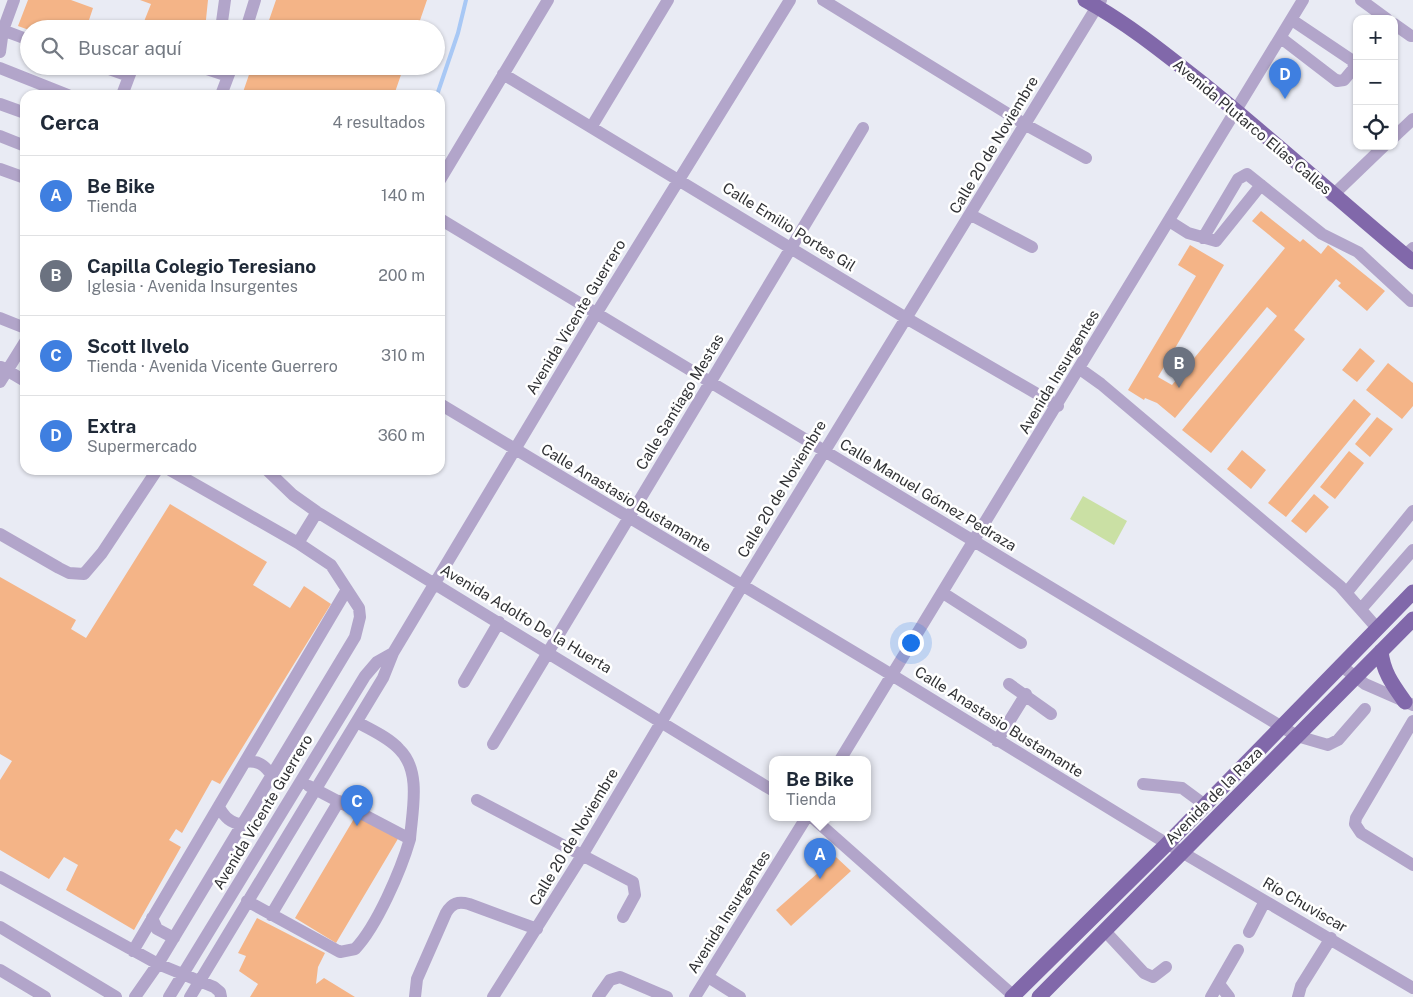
<!DOCTYPE html>
<html lang="es">
<meta charset="utf-8">
<style>
body{margin:0;font-family:"Public Sans",sans-serif;background:#f2f2f3;color:#1f2937}
.controls{position:absolute;right:15px;top:15px;display:grid;overflow:hidden;border-radius:10px;box-shadow:0 1px 4px #0004}
.controls button{width:45px;height:45px;display:grid;place-items:center;padding:0;border:0;border-bottom:1px solid #e0e1e3;background:#fff;color:#1f2937;font:25px sans-serif}
.you{position:absolute;left:910px;top:642px;width:18px;height:18px;margin:-12px;border:4px solid #fff;border-radius:50%;background:#1a73e8;box-shadow:0 0 0 8px #1a73e833}
.badge{display:grid;place-items:center;width:32px;height:32px;border-radius:50%;background:#2563eb;color:#fff;font-size:16px;font-weight:700}
.pin{position:absolute;translate:-50% -41px;filter:drop-shadow(0 1px 2px #0008)}
.pin::after{content:'';position:absolute;top:26px;width:18px;height:15px;background:inherit;clip-path:polygon(0 0,100% 0,50% 100%)}
.popup{position:absolute;left:769px;top:756px;width:102px;height:65px;box-sizing:border-box;display:grid;place-content:center;border-radius:10px;background:#fff;filter:drop-shadow(0 1px 4px #0005);font-size:16px;white-space:nowrap;color:#747a83}
.popup b{font-size:19px;color:#1f2937}
.popup::after{content:'';position:absolute;left:50%;top:100%;margin-left:-10px;border:10px solid transparent;border-top-color:#fff}
.list{margin:0;padding:0;list-style:none}
h2{display:flex;justify-content:space-between;align-items:center;height:65px;margin:0;padding:0 20px;font-size:21px}
h2 small{font-size:16px;font-weight:400;color:#747a83}
.list li{display:grid;grid-template-columns:32px 1fr auto;gap:15px;align-items:center;box-sizing:border-box;height:80px;padding:0 20px;border-top:1px solid #e0e1e3}
.list b{display:block;font-size:19px;white-space:nowrap}
.list p{margin:0;font-size:16px;white-space:nowrap;color:#747a83}
.list em{font-size:16px;font-style:normal;color:#747a83}
.icon{flex:none;width:28px;height:28px;fill:none;stroke:currentColor;stroke-width:2;stroke-linecap:round;stroke-linejoin:round}
.map{position:relative;flex:none;width:1413px;height:997px;overflow:hidden}
.search{position:absolute;background:#fff;box-shadow:0 1px 4px #0004;left:20px;top:20px;width:425px;height:55px;display:flex;align-items:center;gap:12px;box-sizing:border-box;padding:0 18px;border-radius:28px;color:#747a83;font-size:19px}
.panel{position:absolute;background:#fff;box-shadow:0 1px 4px #0004;left:20px;top:90px;width:425px;height:385px;border-radius:15px}
.map>svg:first-child{display:block}
</style>
<div class="map">
<svg width="1413" height="997" viewBox="0 0 1413 997">
<rect width="100%" height="100%" fill="#e9ebf4"/>
<!-- green -->
<path fill="#cae0a4" d="M 1083,496 L 1127,521 L 1114,545 L 1070,519 Z"/>
<g fill="none" stroke-linecap="round" stroke-linejoin="round">
<!-- stream -->
<path stroke="#a8c8f5" stroke-width="4" d="M 437,95 L 458,33 L 466,0"/>
</g>
<!-- building -->
<path fill="#f4b487" d="M 28,0 L 71,0 L 93,8 L 86,29 L 29,30 L 18,26 Z
M 140,0 L 208,0 L 205,29 L 154,29 L 143,24 L 151,4 Z
M 276,0 L 427,0 L 417,29 L 266,29 Z
M 252,66 L 404,66 L 394,95 L 242,95 Z
M 1261,211 L 1300,242 L 1303,239 L 1321,254 L 1328,245 L 1385,291 L 1367,311 L 1338,286 L 1341,283 L 1336,279 L 1294,330 L 1305,339 L 1211,453 L 1182,430 L 1277,316 L 1267,307 L 1175,418 L 1157,403 L 1145,398 L 1144,400 L 1128,390 L 1196,276 L 1178,265 L 1190,245 L 1224,265 L 1158,377 L 1172,385 L 1285,248 L 1252,221 Z
M 1360,348 L 1375,361 L 1357,382 L 1342,370 Z
M 1388,363 L 1413,383 L 1413,406 L 1402,419 L 1366,390 Z
M 1354,399 L 1371,414 L 1286,517 L 1268,503 Z
M 1377,417 L 1393,429 L 1370,457 L 1355,444 Z
M 1242,450 L 1266,470 L 1251,489 L 1227,469 Z
M 1349,451 L 1364,463 L 1335,499 L 1320,487 Z
M 1314,494 L 1329,507 L 1306,533 L 1291,521 Z
M 170,504 L 267,562 L 253,585 L 290,608 L 304,586 L 331,604 L 220,784 L 212,780 L 182,833 L 176,829 L 169,840 L 181,847 L 134,930 L 66,890 L 78,865 L 64,857 L 49,879 L 0,850 L 0,780 L 12,761 L 0,754 L 0,577 L 76,620 L 71,629 L 86,638 Z
M 358,812 L 399,837 L 336,943 L 295,918 Z
M 836,857 L 851,871 L 791,926 L 776,910 Z
M 257,918 L 325,953 L 318,967 L 316,984 L 324,978 L 355,997 L 250,997 L 258,984 L 239,971 L 246,956 L 238,953 Z"/>
<g fill="none" stroke-linecap="round" stroke-linejoin="round">
<!-- minor -->
<path stroke="#b2a5ca" stroke-width="12" d="M 823,0 L 1026,125 L 1086,158
M 1361,0 L 1387,19
M 1394,24 L 1411,36
M 0,29 L 29,40
M 221,29 L 225,0
M 246,29 L 255,0
M 1281,38 L 1337,81 L 1344,80 L 1354,68 L 1353,61 L 1292,20
M 0,52 L 3,30 L 14,0
M 101,66 L 129,76
M 198,66 L 228,76
M 0,68 L 68,95
M 503,74 L 906,318 L 1058,406
M 122,95 L 133,66
M 221,95 L 232,66
M 0,104 L 25,113
M 592,126 L 668,0
M 0,136 L 25,146
M 1394,137 L 1413,119
M 0,169 L 25,178
M 440,180 L 548,0
M 1332,196 L 1384,146
M 971,215 L 1032,247
M 440,219 L 1297,736 L 1328,745 L 1338,740 L 1365,709
M 1169,221 L 1188,233 L 1216,241 L 1261,185
M 1203,238 L 1238,179 L 1247,174 L 1322,234 L 1358,252 L 1411,301
M 1405,255 L 1413,248
M 0,318 L 25,328
M 1,367 L 25,381
M 1080,369 L 1101,384 L 1340,586 L 1377,628
M 0,382 L 25,342
M 440,404 L 882,669 L 1156,837 L 1413,988
M 267,470 L 293,495 L 317,512 L 772,790
M 0,534 L 59,568 L 69,573 L 84,574 L 102,553 L 157,470
M 298,543 L 317,512
M 1347,592 L 1413,511
M 943,593 L 1021,643
M 1361,609 L 1413,550
M 1340,665 L 1365,684 L 1413,705
M 464,682 L 499,622
M 1009,684 L 1051,714
M 1413,721 L 1356,818 L 1355,824 L 1361,833 L 1413,865
M 357,722 C 371,730 388,737 399,749 C 422,771 412,811 410,839
M 997,741 L 1026,694
M 493,744 L 863,128
M 840,760 L 1303,0
M 245,762 C 258,760 265,765 272,776
M 1143,784 L 1182,788 L 1205,805
M 477,800 L 633,882 L 635,895 L 623,917
M 219,807 C 225,818 230,822 242,825
M 813,818 L 1015,997
M 0,877 L 158,964 L 214,987 L 220,992 L 221,997
M 247,901 L 340,952 L 355,949 C 377,926 401,870 410,839 L 309,786
M 271,915 L 339,801
M 152,918 L 157,929 L 174,938
M 0,927 L 116,997
M 1104,930 L 1144,973 L 1153,977 L 1166,967
M 1249,932 L 1265,901
M 133,951 L 346,591
M 0,970 L 45,997
M 708,977 L 740,997
M 1219,984 L 1229,997
M 135,997 L 158,964 L 355,637 L 360,617 L 359,608 L 331,565 L 298,543 L 170,470
M 169,997 L 365,676 L 377,662 L 393,653
M 190,997 L 383,678 L 393,653 L 596,314 L 790,0
M 415,997 L 417,979 L 446,913 C 452,903 458,901 469,904 L 537,929
M 493,997 L 583,854 L 742,586 L 1101,0
M 598,997 L 610,980 L 620,977 L 667,997
M 695,997 L 806,818
M 1211,997 L 1238,950
M 1298,997 L 1301,986 L 1331,938"/>
<!-- major -->
<path stroke="#8168aa" stroke-width="15" d="M 1085,0 C 1127,23 1164,53 1202,83 C 1274,141 1342,203 1413,262
M 1381,651 C 1383,672 1393,685 1405,702
M 1012,997 L 1167,844 L 1413,592
M 1039,997 L 1413,619"/>
</g>
<g text-anchor="middle" stroke-width="5" stroke-linejoin="round" paint-order="stroke">
<!-- street labels -->
<g font-size="15" fill="#313235" stroke="#fff">
<text transform="translate(1252 127) rotate(40)" y="5">Avenida Plutarco Elías Calles</text>
<text transform="translate(994 145) rotate(-59)" y="5">Calle 20 de Noviembre</text>
<text transform="translate(789 227) rotate(32)" y="5">Calle Emilio Portes Gil</text>
<text transform="translate(576 317) rotate(-59)" y="5">Avenida Vicente Guerrero</text>
<text transform="translate(1059 372) rotate(-59)" y="5">Avenida Insurgentes</text>
<text transform="translate(680 402) rotate(-59)" y="5">Calle Santiago Mestas</text>
<text transform="translate(782 489) rotate(-59)" y="5">Calle 20 de Noviembre</text>
<text transform="translate(928 495) rotate(31)" y="5">Calle Manuel Gómez Pedraza</text>
<text transform="translate(626 498) rotate(31)" y="5">Calle Anastasio Bustamante</text>
<text transform="translate(526 619) rotate(31)" y="5">Avenida Adolfo De la Huerta</text>
<text transform="translate(999 722) rotate(32)" y="5">Calle Anastasio Bustamante</text>
<text transform="translate(1214 796) rotate(-45)" y="5">Avenida de la Raza</text>
<text transform="translate(263 812) rotate(-59)" y="5">Avenida Vicente Guerrero</text>
<text transform="translate(574 837) rotate(-59)" y="5">Calle 20 de Noviembre</text>
<text transform="translate(1305 905) rotate(30)" y="5">Río Chuviscar</text>
<text transform="translate(729 912) rotate(-58)" y="5">Avenida Insurgentes</text>
</g>
</g>
</svg>
<div class="controls">
<button>+</button>
<button>−</button>
<button><svg class="icon" aria-label="locate" viewBox="0 0 24 24"><circle cx="12" cy="12" r="6"/><path d="M12 2v4M12 18v4M2 12h4M18 12h4"/></svg></button>
</div>
<div class="you"></div>
<div class="pin badge" style="left:820px;top:879px;background:#3f7fe0">A</div>
<div class="popup"><b>Be Bike</b>Tienda</div>
<div class="pin badge" style="left:1179px;top:388px;background:#6b7280">B</div>
<div class="pin badge" style="left:357px;top:826px;background:#3f7fe0">C</div>
<div class="pin badge" style="left:1285px;top:99px;background:#3f7fe0">D</div>
<div class="search"><svg class="icon" aria-label="search" viewBox="0 0 24 24"><circle cx="10" cy="10" r="6"/><path d="M15 15l6 6"/></svg>Buscar aquí</div>
<section class="panel">
<h2>Cerca<small>4 resultados</small></h2>
<ul class="list">
<li><span class="badge" style="background:#3f7fe0">A</span><div><b>Be Bike</b><p>Tienda</p></div><em>140 m</em></li>
<li><span class="badge" style="background:#6b7280">B</span><div><b>Capilla Colegio Teresiano</b><p>Iglesia · Avenida Insurgentes</p></div><em>200 m</em></li>
<li><span class="badge" style="background:#3f7fe0">C</span><div><b>Scott Ilvelo</b><p>Tienda · Avenida Vicente Guerrero</p></div><em>310 m</em></li>
<li><span class="badge" style="background:#3f7fe0">D</span><div><b>Extra</b><p>Supermercado</p></div><em>360 m</em></li>
</ul>
</section>
</div>
